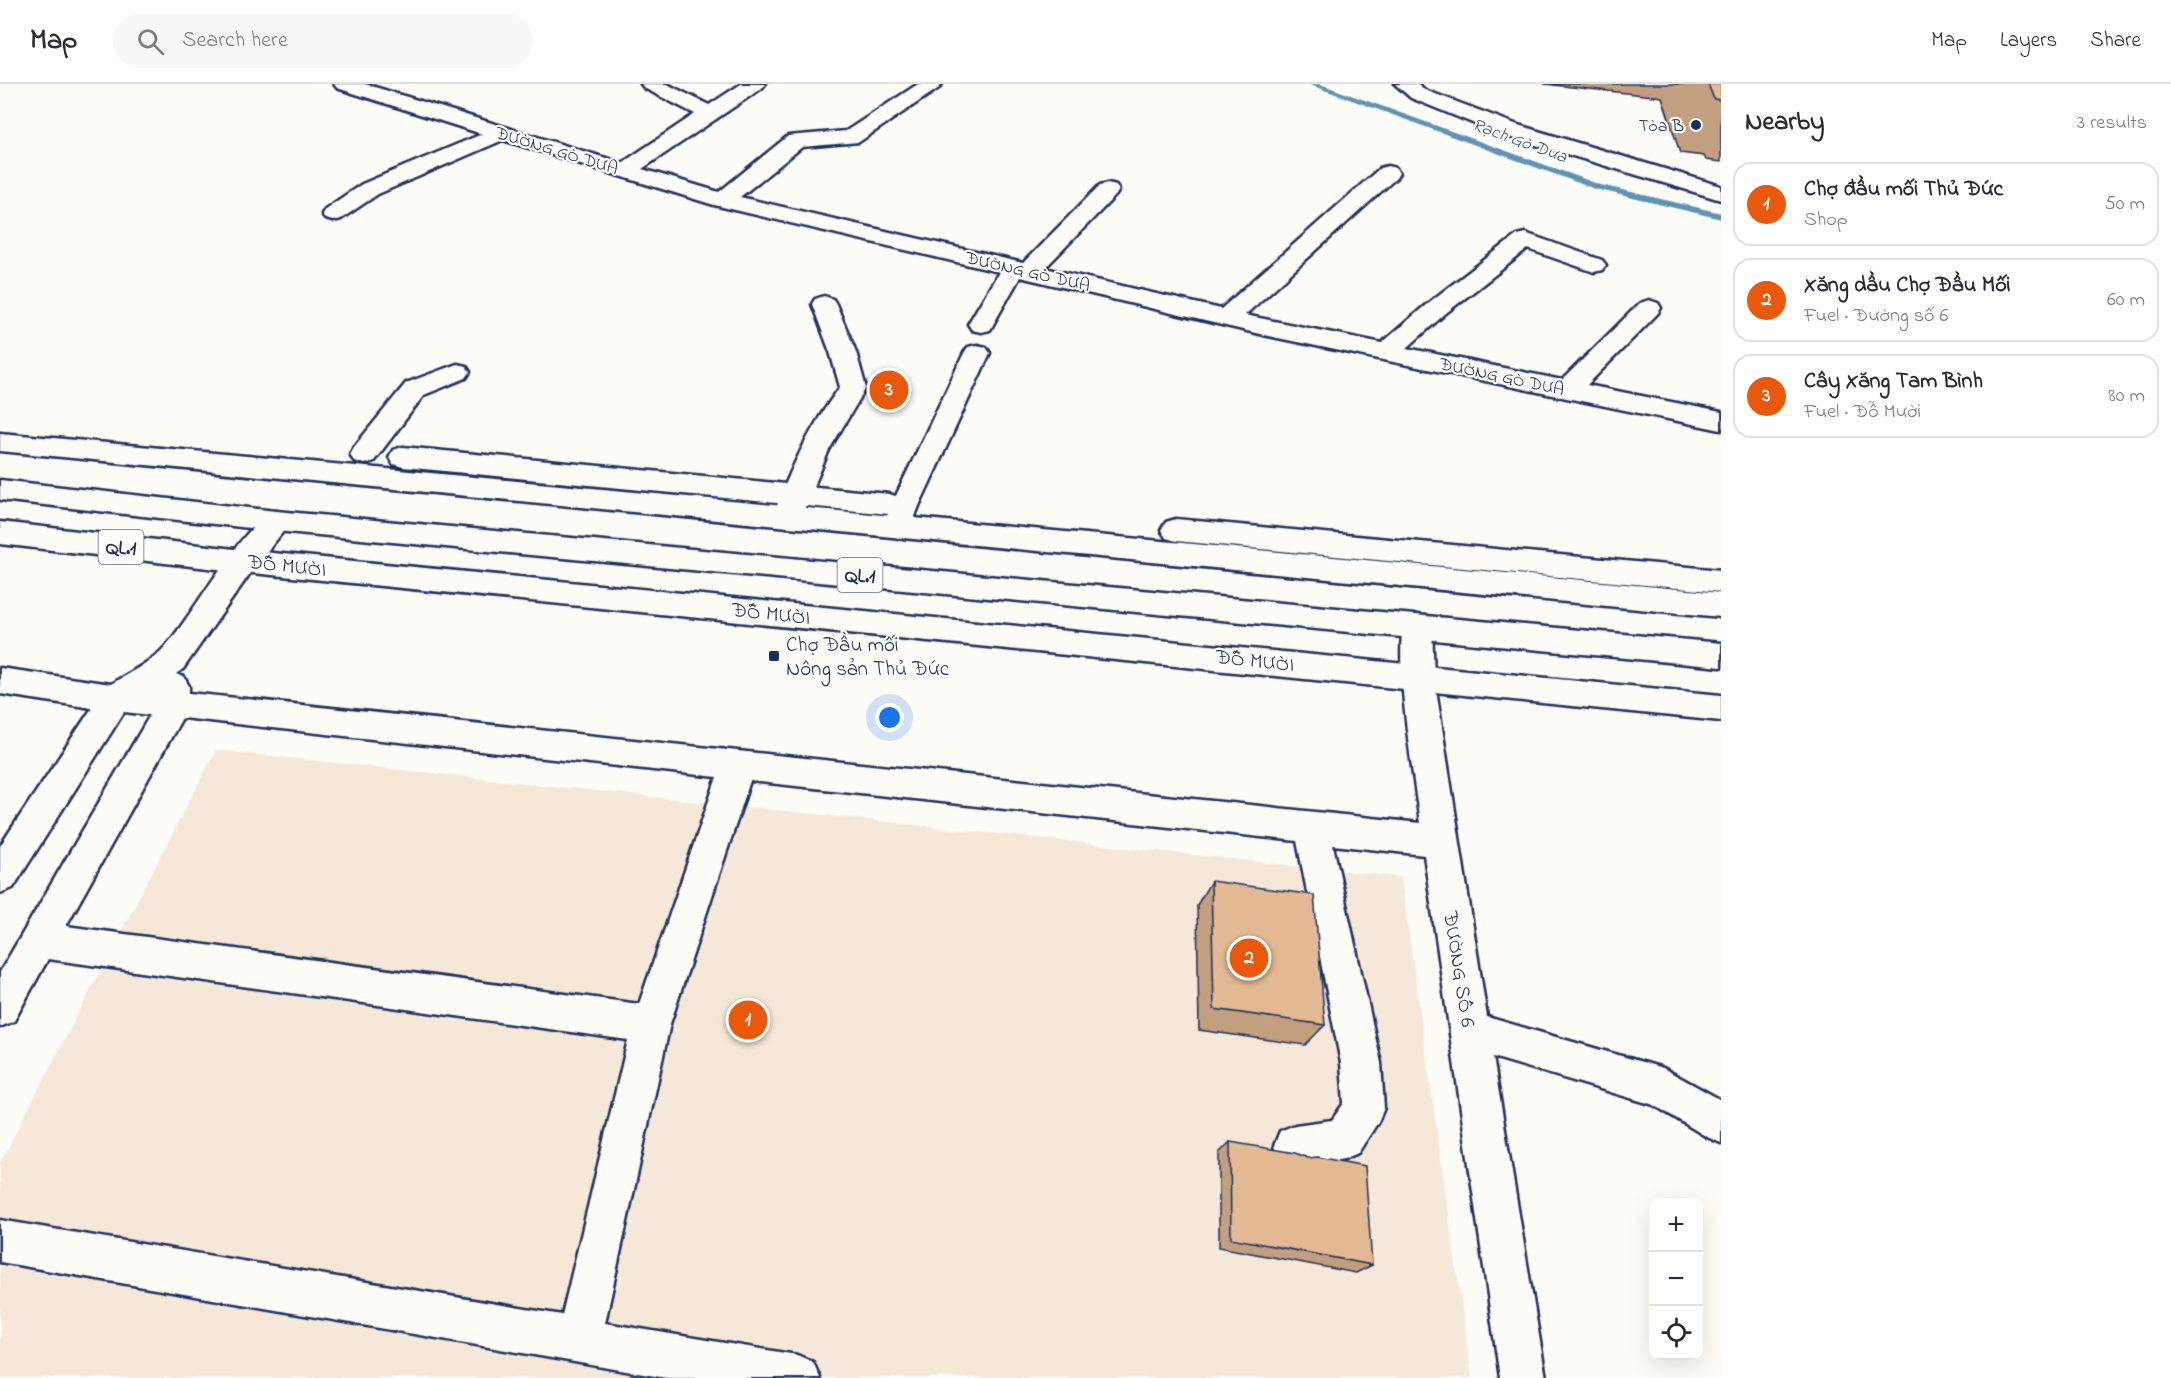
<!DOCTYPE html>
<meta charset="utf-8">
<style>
body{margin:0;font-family:"Indie Flower",sans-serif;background:#f7f7f7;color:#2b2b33}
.controls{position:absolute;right:18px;bottom:18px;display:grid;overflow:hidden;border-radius:12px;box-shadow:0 6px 24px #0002}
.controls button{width:54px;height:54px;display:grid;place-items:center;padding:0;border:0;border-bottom:2px solid #e1e1e2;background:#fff;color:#2b2b33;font:30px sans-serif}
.you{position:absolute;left:890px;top:634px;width:21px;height:21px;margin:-15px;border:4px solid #fff;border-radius:50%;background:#1a73e8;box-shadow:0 0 0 9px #1a73e833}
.badge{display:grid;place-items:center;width:39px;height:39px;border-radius:50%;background:#ea580c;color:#fff;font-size:20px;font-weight:700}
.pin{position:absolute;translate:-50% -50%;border:3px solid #fff;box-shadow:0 2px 6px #0006}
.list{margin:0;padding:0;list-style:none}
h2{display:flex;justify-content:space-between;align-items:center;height:78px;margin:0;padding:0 24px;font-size:26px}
h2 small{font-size:20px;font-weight:400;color:#7c7c81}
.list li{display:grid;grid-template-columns:39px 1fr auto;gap:18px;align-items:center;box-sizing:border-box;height:84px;margin:0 12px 12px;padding:0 12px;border:2px solid #e1e1e2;border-radius:18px}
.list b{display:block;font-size:22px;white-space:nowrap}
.list p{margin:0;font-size:20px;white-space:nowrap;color:#7c7c81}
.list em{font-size:20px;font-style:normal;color:#7c7c81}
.icon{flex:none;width:33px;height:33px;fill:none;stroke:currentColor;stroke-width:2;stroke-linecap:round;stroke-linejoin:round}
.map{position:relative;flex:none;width:1721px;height:1294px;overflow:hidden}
header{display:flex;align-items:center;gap:36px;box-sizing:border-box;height:84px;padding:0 30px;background:#fff;border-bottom:2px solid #e1e1e2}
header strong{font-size:28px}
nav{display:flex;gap:33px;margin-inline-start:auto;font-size:21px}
.search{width:420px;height:54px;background:#f7f7f7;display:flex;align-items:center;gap:15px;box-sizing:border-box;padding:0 21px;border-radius:33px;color:#7c7c81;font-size:22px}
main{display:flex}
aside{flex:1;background:#fff}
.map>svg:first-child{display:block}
</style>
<header>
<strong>Map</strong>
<div class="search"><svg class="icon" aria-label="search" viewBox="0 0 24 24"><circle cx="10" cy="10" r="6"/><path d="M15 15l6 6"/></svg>Search here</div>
<nav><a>Map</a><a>Layers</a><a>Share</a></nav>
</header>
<main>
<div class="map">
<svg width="1721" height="1294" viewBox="0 0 1721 1294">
<rect width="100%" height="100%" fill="#fdfcf7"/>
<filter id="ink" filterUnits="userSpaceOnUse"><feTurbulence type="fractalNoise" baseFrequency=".0167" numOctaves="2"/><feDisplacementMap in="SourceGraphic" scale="12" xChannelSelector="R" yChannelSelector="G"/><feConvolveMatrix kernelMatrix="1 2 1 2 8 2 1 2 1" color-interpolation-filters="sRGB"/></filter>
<g filter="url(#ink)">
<!-- built -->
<path fill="#f5e8d9" d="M 216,666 L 1401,793 L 1472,1294 L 0,1294 L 0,1079 Z"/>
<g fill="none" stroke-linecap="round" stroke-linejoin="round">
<!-- stream -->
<path fill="#5e93b3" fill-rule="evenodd" d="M 1308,0 L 1320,0 L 1601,101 L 1721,129 L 1721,135 L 1595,105 Z"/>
<defs>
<path id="minor" d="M 334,0 L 365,0 L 622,79 L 695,30 L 644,4 L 641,0 L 667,0 L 709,21 L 741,0 L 765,0 L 762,4 L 642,85 L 719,108 L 788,52 L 846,47 L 918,0 L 942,0 L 939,4 L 859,58 L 802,63 L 740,113 L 1023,179 L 1100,101 L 1108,99 L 1116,101 L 1119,106 L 1116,111 L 1045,184 L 1221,225 L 1380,84 L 1388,82 L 1396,84 L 1399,89 L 1396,94 L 1245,231 L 1382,259 L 1428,219 L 1517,151 L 1525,149 L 1602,176 L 1606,181 L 1602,186 L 1594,188 L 1528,165 L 1446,229 L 1407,264 L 1562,296 L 1640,219 L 1649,216 L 1658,219 L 1661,224 L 1658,229 L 1587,301 L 1721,328 L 1721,346 L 1268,252 L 1020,193 L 990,246 L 981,248 L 972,246 L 968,240 L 999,188 L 714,121 L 503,56 L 378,110 L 341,135 L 333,137 L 325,135 L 322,130 L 325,125 L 362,100 L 482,50 L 337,4 Z
M 1395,0 L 1418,0 L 1425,6 L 1518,41 L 1721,102 L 1721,116 L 1502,51 L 1411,14 Z
M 824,212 L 833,215 L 836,220 L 856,268 L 866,304 L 829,366 L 801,433 L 797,440 L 787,443 L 777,440 L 773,433 C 789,387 810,343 840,303 L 830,268 L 812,220 L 815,215 Z
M 977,261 L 986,263 L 990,269 L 919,422 L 908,450 L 898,454 L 888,450 L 883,443 L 891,422 L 964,269 L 968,263 Z
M 457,280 L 466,282 L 470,288 L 466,294 L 424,311 L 374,377 L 364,380 L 354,377 L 350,370 L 354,363 L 406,299 Z
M 276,427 L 286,430 L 290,437 L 286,444 L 253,485 L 183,585 L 176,590 L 184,593 L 189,602 L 189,609 L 1420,739 C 1415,701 1391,562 1406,534 L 1417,531 L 1428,534 L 1432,543 L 1434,592 L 1487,933 L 1663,984 L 1721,1016 L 1721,1059 L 1707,1053 L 1654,1021 L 1493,973 L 1546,1294 L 1500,1294 L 1424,771 L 1333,761 L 1381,979 L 1384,1024 L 1378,1038 L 1358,1069 L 1344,1075 L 1295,1083 L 1280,1077 L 1274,1062 L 1280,1047 L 1295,1041 L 1332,1036 L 1344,1019 L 1341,979 L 1297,757 L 750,697 L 670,940 L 605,1239 L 797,1271 L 813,1278 L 820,1294 L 666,1294 L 0,1178 L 0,1136 L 562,1231 L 628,956 L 48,875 L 14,937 L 0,943 L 0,888 L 150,631 L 124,628 L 13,804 L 0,809 L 0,762 L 92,624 L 0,610 L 0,584 L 111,600 C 127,590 147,580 161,567 C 190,539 242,437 276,427 ZM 182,634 L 717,693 L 639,920 L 66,842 Z"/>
<path id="highway" d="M 0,349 L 1721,509 L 1721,533 L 0,367 Z
M 403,363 L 889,410 L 899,413 L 903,420 L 899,427 L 889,430 L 403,383 L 393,380 L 389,373 L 393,366 Z
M 0,396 L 276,427 L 1721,559 L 1721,583 L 276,447 L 0,416 Z
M 1176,435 L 1721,486 L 1721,508 L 1176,457 L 1166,454 L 1161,446 L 1166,438 Z
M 0,438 L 243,466 L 1721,611 L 1721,637 L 243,488 L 0,460 Z"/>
</defs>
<!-- minor casing -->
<use href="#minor" stroke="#1b2f5e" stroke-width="5"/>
<!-- highway casing -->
<use href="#highway" stroke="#1b2f5e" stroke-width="5"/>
<!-- minor -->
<use href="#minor" fill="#fdfcf7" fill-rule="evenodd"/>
<!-- highway -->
<use href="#highway" fill="#fdfcf7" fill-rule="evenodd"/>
</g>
<!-- wall -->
<path fill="#c29f7e" stroke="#1b2f5e" stroke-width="1.5" d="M 1544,0 L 1721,0 L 1721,78 L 1706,76 L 1704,72 L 1680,69 L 1662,13 Z
M 1211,797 L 1325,941 L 1305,961 L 1199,946 L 1197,821 Z
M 1230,1058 L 1372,1181 L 1356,1189 L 1219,1163 L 1219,1069 Z"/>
<!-- building -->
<path fill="#e2b992" stroke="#1b2f5e" stroke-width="1.5" d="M 1708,0 L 1721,0 L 1721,16 L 1714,15 Z
M 1211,797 L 1314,811 L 1325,941 L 1214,925 Z
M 1230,1058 L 1295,1069 L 1308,1074 L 1317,1073 L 1365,1082 L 1372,1181 L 1231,1154 Z"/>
</g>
<!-- markers -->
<g fill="#1b2f5e" stroke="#fdfcf7" stroke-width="2">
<circle cx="1696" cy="41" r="6"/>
<rect x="768" y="566" width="12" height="12" rx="3"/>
</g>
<g text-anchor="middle" stroke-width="4.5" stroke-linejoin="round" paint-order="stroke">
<!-- far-poi labels -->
<g font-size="18" fill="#1b2f5e" stroke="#fdfcf7" text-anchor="end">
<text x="1684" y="47">Tòa B</text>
</g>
<!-- far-water labels -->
<g font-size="18" font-style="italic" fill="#375981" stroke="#fdfcf7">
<text transform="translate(1520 56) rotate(20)" y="6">Rạch Gò Dưa</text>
</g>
<!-- far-street labels -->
<g font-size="18" fill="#1b2f5e" stroke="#fdfcf7">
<text transform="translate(557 66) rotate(17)" y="6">ĐƯỜNG GÒ DƯA</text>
<text transform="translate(1028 187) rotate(13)" y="6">ĐƯỜNG GÒ DƯA</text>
<text transform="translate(1502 292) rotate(12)" y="6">ĐƯỜNG GÒ DƯA</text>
</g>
<!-- shield labels -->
<g fill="#fdfcf7" stroke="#5f6c8c" stroke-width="1.5">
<rect x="98.5" y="446" width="45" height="34" rx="4.5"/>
<rect x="837.5" y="474" width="45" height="34" rx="4.5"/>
</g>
<g font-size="20" font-weight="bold" fill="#1b2f5e">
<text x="121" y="470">QL.1</text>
<text x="860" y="498">QL.1</text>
</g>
<!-- street labels -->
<g font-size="21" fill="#1b2f5e" stroke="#fdfcf7">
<text transform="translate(287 481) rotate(6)" y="7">ĐỖ MƯỜI</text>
<text transform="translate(771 529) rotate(6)" y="7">ĐỖ MƯỜI</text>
<text transform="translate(1255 576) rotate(6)" y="7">ĐỖ MƯỜI</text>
<text transform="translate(1460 885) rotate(81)" y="7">ĐƯỜNG SỐ 6</text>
</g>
<!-- poi labels -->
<g font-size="21" fill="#1b2f5e" stroke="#fdfcf7" text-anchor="start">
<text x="786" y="567">Chợ Đầu mối<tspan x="786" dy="24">Nông sản Thủ Đức</tspan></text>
</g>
</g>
</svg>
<div class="controls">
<button>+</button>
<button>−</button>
<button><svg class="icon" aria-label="locate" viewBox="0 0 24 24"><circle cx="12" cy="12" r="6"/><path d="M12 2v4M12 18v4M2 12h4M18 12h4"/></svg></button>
</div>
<div class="you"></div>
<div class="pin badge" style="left:748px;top:936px">1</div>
<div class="pin badge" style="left:1249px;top:874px">2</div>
<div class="pin badge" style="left:889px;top:306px">3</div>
</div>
<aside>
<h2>Nearby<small>3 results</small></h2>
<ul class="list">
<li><span class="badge">1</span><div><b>Chợ đầu mối Thủ Đức</b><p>Shop</p></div><em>50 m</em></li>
<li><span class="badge">2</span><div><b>Xăng dầu Chợ Đầu Mối</b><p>Fuel · Đường số 6</p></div><em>60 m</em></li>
<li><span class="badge">3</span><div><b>Cây Xăng Tam Bình</b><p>Fuel · Đỗ Mười</p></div><em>80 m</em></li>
</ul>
</aside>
</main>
